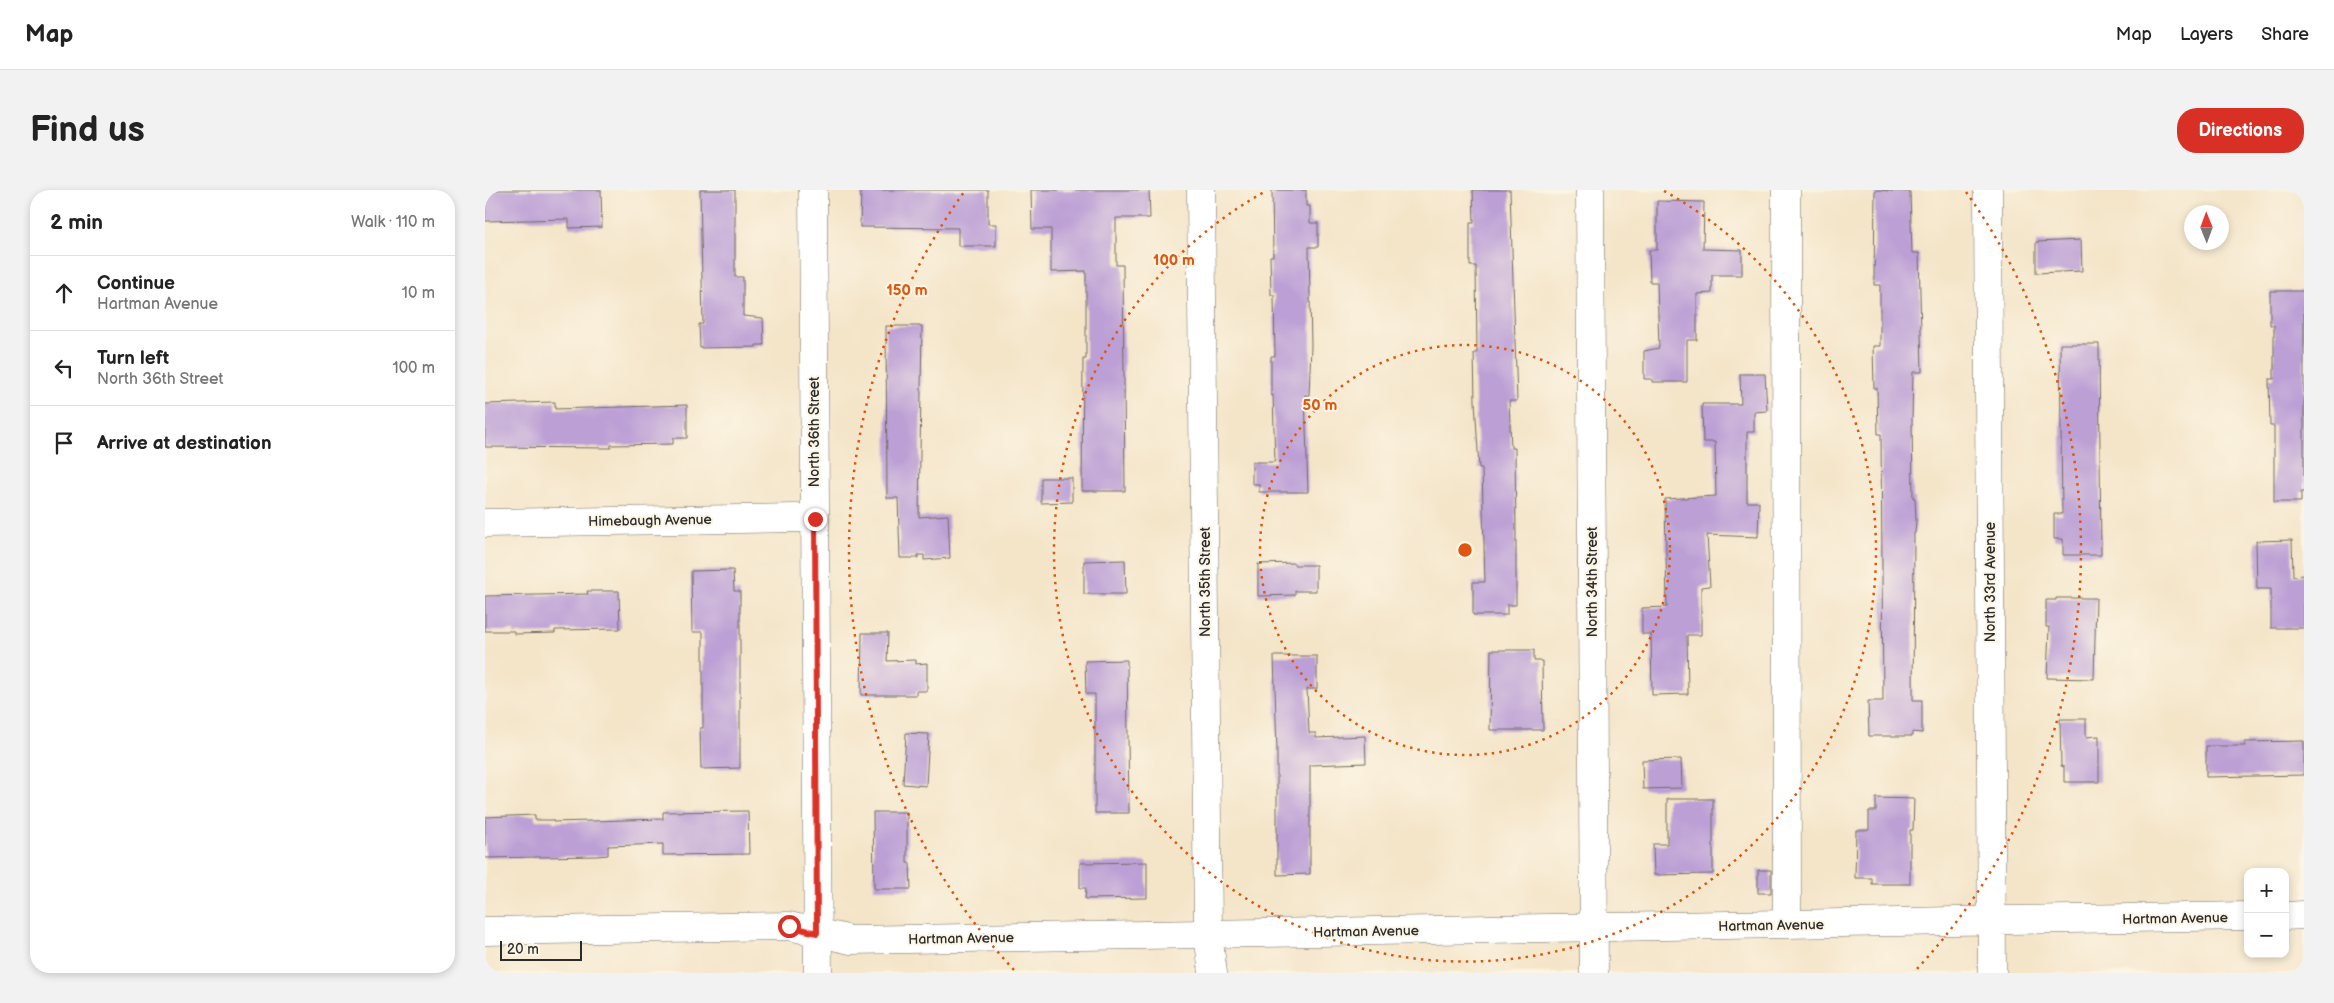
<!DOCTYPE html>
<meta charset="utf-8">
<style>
body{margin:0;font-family:"Balsamiq Sans",sans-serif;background:#f2f2f2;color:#222}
.controls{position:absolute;right:15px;bottom:15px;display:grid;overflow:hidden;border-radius:10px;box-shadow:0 2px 8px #0003}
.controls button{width:45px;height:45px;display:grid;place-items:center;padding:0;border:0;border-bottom:1px solid #e0e0e0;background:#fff;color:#222;font:25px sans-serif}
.compass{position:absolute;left:1699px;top:15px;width:45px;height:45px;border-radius:50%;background:#fff;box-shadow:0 2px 8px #0003;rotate:359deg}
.scale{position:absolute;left:15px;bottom:12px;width:82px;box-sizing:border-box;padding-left:5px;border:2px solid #2b2b2b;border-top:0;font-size:14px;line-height:18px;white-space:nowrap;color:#2b2b2b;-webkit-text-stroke:4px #fcf5e5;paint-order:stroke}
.stop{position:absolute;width:15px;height:15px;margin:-11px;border:4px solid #d93025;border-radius:50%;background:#fff}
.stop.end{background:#d93025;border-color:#fff;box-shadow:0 1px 5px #0008}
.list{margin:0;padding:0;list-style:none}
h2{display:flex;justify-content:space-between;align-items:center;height:65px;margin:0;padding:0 20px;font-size:21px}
h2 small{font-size:16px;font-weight:400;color:#767676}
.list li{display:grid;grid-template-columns:32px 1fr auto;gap:15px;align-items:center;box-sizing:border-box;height:75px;padding:0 20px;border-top:1px solid #e0e0e0}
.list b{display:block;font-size:19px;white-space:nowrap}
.list p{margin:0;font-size:16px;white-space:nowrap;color:#767676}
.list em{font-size:16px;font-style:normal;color:#767676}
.icon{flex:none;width:28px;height:28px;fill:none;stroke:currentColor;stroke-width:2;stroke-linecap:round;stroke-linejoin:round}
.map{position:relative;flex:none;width:1819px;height:783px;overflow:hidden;border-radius:20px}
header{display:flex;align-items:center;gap:30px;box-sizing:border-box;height:70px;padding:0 25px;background:#fff;border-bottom:1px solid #e0e0e0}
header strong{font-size:24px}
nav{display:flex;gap:28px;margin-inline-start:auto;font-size:18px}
.intro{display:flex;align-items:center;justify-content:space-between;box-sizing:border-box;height:120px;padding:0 30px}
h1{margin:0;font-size:35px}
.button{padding:12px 22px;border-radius:20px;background:#d93025;color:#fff;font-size:18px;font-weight:700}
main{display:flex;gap:30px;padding:0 30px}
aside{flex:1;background:#fff;border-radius:20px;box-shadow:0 2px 8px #0003}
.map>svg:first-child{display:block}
</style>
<header>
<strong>Map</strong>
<nav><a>Map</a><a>Layers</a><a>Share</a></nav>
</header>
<div class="intro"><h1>Find us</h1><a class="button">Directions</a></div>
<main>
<aside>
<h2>2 min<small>Walk · 110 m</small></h2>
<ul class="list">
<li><svg class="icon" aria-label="ahead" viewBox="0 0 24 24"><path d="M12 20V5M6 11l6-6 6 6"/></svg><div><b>Continue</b><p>Hartman Avenue</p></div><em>10 m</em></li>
<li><svg class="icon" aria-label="left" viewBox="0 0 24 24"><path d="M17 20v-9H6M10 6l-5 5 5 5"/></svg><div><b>Turn left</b><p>North 36th Street</p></div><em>100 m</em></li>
<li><svg class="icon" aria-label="arrive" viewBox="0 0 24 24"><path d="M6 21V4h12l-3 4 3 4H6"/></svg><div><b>Arrive at destination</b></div></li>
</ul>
</aside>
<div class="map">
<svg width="1819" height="783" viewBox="0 0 1819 783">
<rect width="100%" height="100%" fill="#fcf5e5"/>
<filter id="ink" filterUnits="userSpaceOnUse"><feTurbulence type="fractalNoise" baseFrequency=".02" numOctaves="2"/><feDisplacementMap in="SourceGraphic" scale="10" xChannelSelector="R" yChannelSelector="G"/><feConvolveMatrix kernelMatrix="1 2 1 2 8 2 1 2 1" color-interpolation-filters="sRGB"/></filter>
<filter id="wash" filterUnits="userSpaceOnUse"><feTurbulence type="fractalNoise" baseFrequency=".0096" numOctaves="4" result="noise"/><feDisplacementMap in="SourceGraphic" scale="20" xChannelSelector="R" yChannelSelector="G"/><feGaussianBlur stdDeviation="1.12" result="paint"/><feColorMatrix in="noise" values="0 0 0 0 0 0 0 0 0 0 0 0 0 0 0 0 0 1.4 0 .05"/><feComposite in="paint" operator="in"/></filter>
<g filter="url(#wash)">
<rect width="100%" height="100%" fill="#f4e5c9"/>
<g id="blocks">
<!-- building -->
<path fill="#bb9fd5" d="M 0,0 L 116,0 L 117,37 L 84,38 L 84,29 L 0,31 Z
M 215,0 L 250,0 L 250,87 L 258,87 L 258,126 L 278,128 L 279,155 L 271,155 L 271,157 L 215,158 L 214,134 L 218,134 Z
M 376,0 L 503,0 L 503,34 L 511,34 L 511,56 L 473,56 L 473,38 L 375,37 Z
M 546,0 L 664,0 L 665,28 L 631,28 L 631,75 L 638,75 L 640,301 L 597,301 L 598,169 L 601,169 L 601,81 L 566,82 L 566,39 L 547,39 Z
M 787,0 L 821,0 L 821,16 L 825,16 L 825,33 L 833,33 L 833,57 L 824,57 L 826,156 L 824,205 L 820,205 L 823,302 L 774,302 L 774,294 L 767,294 L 767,272 L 790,272 L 788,205 L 786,205 L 786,166 L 790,166 L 789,105 L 786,105 L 785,66 L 788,66 Z
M 988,0 L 1025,0 L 1032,211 L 1024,211 L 1026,258 L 1030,258 L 1031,343 L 1031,415 L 1022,415 L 1022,425 L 988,425 L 988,392 L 1000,392 L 997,278 L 994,278 L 990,211 L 989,163 L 992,163 L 991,76 L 985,76 L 985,33 L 989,33 Z
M 1390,0 L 1425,2 L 1427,63 L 1434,63 L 1437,182 L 1428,182 L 1427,229 L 1428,308 L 1430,308 L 1431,331 L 1430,343 L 1429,343 L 1428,510 L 1437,510 L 1437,543 L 1427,542 L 1427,546 L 1384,546 L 1383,511 L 1398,511 L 1396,244 L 1393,244 L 1392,198 L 1389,198 L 1388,156 L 1395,156 L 1395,95 L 1389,95 Z
M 1172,11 L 1219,12 L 1218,59 L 1257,60 L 1257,85 L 1227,85 L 1227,103 L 1212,104 L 1212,150 L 1202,150 L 1202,192 L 1167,192 L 1167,189 L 1159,189 L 1159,161 L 1174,158 L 1172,92 L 1165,92 L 1164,60 L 1172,60 Z
M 1596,50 L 1597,81 L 1551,83 L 1551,52 Z
M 1785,101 L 1819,101 L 1819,302 L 1816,302 L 1816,312 L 1789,312 L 1789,236 L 1785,236 L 1784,189 L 1789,189 L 1789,135 L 1785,135 Z
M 401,136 L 437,136 L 434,327 L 463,325 L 465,368 L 439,370 L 439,365 L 433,365 L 433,368 L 415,368 L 413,308 L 402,308 Z
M 1575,154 L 1614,154 L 1616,365 L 1578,365 L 1578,349 L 1569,349 L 1569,324 L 1577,324 Z
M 1255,184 L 1280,184 L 1282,221 L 1269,222 L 1269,242 L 1262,242 L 1262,312 L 1274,312 L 1273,347 L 1222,345 L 1225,396 L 1216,397 L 1216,445 L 1202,445 L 1203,504 L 1167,505 L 1166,444 L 1157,444 L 1157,418 L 1182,417 L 1180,309 L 1231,306 L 1230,252 L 1218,252 L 1217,214 L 1256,214 Z
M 70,212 L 70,219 L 202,215 L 202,248 L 188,248 L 188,254 L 126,255 L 126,258 L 0,257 L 0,214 Z
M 556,288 L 587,288 L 587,312 L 556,313 Z
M 1807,350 L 1808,386 L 1819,385 L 1819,438 L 1786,438 L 1786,399 L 1772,399 L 1771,351 Z
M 640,370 L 641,404 L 599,404 L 599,371 Z
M 809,373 L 809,375 L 831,375 L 831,401 L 810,401 L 810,405 L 773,406 L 773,374 Z
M 248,380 L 249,401 L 255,401 L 255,578 L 216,579 L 215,538 L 218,538 L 218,442 L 207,442 L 206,381 Z
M 102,401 L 134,401 L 135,439 L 70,440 L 70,443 L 29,444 L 29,441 L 0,441 L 0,406 L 103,404 Z
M 1571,408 L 1611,408 L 1609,489 L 1562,488 L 1564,437 L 1561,437 L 1561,410 L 1571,410 Z
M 377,443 L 403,443 L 402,471 L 431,470 L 431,474 L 442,473 L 442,501 L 431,501 L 431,505 L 376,505 Z
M 1006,460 L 1049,460 L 1049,471 L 1057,471 L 1058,540 L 1005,540 Z
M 789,466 L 832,466 L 832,499 L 822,499 L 824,543 L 831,543 L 831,548 L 880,546 L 881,573 L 825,575 L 825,684 L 792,685 L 792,561 Z
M 642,470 L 644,623 L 610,623 L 610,504 L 601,504 L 600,471 Z
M 1575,529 L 1601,529 L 1601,547 L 1614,546 L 1614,592 L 1579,592 L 1579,577 L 1576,576 Z
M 421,543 L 444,544 L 441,596 L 418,594 Z
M 1819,551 L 1819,585 L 1721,587 L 1721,556 L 1760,556 L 1760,552 Z
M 1196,569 L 1197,598 L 1158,599 L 1157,570 Z
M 1391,608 L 1429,609 L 1428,640 L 1425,640 L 1425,694 L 1387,694 L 1387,688 L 1370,688 L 1371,640 L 1384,640 L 1384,621 L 1391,621 Z
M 1182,609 L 1228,609 L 1228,684 L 1169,685 L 1168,654 L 1182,654 Z
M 263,621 L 264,664 L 178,665 L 178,654 L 123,656 L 123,665 L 112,666 L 0,668 L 0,627 L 50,625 L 50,630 L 68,630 L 68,632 L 178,629 L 178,622 Z
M 388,622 L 422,622 L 422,673 L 425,673 L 426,699 L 389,699 Z
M 662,672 L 662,708 L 600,709 L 601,698 L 595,698 L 595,673 Z
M 1273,680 L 1286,680 L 1286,703 L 1273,703 Z"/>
</g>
</g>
<g filter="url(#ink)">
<use href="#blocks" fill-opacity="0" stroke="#716c62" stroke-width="1"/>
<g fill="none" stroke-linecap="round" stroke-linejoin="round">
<defs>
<path id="minor" d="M 328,0 L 333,783
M 716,0 L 723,744 L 728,783
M 1105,0 L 1109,783
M 1301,0 L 1302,734
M 1503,0 L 1507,783
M 0,333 L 311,328 L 330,329
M 1800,726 L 1819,725
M 0,741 L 304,736 L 366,750 L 1763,726"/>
</defs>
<!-- minor casing -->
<use href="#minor" stroke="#716c62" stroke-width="29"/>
<!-- minor -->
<use href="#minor" stroke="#fff" stroke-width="28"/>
</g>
</g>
<g fill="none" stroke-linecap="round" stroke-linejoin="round" filter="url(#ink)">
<!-- route -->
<path stroke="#d93025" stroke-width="6" d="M 304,736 L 332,743 L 330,329"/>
</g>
<!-- distance rings -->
<g fill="none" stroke="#df570e" stroke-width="2.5" stroke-dasharray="2.5 5">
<circle cx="980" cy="360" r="205"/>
<path d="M1179 1A411 411 0 1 1 781 1"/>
<path d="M529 780A616 616 0 0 1 479 2M1481 2A616 616 0 0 1 1431 780"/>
</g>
<g text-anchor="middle" stroke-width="4" stroke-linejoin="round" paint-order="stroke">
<!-- street labels -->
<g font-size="14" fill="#2b2b2b" stroke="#fcf5e5">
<text transform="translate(329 242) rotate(-90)" y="5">North 36th Street</text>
<text transform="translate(165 330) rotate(-1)" y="5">Himebaugh Avenue</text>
<text transform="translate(720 392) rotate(-90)" y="5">North 35th Street</text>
<text transform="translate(1107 392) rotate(-90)" y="5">North 34th Street</text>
<text transform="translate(1505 392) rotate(-90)" y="5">North 33rd Avenue</text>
<text transform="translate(1690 728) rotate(-1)" y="5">Hartman Avenue</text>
<text transform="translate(1286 735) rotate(-1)" y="5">Hartman Avenue</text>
<text transform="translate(881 741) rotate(-1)" y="5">Hartman Avenue</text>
<text transform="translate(476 748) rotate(-1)" y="5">Hartman Avenue</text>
</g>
</g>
<circle cx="980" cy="360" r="8" fill="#df570e" stroke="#fcf5e5" stroke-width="2.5"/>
<g font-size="15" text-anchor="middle" font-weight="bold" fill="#df570e" stroke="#fcf5e5" stroke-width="4" stroke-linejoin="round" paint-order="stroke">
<text x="689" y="75">100 m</text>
<text x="422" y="105">150 m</text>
<text x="835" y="220">50 m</text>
</g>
</svg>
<div class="controls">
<button>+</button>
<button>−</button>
</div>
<svg class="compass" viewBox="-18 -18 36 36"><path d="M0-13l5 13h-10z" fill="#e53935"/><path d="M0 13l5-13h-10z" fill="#767676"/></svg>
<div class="scale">20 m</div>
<div class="stop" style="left:304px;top:736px"></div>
<div class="stop end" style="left:330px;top:329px"></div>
</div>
</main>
